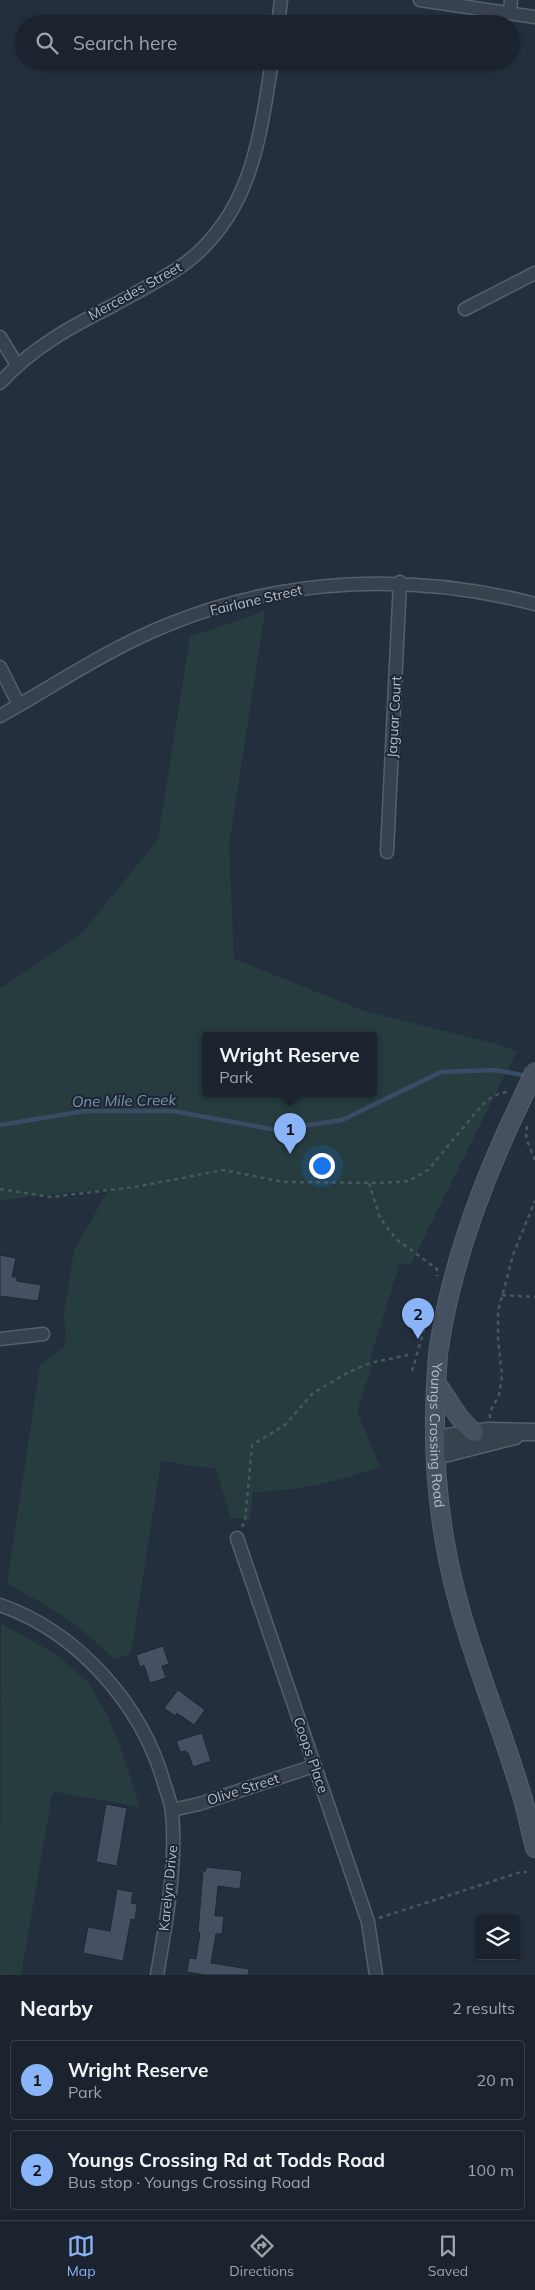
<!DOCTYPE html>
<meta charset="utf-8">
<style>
body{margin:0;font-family:Mulish,sans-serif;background:#242b36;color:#f1f3f6}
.controls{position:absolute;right:15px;bottom:15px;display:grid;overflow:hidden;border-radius:5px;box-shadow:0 1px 4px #0004}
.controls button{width:45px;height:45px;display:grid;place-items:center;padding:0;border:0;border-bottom:1px solid #39404a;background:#1b232e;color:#f1f3f6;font:25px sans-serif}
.you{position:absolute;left:321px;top:1165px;width:18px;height:18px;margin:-12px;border:4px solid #fff;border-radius:50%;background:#1a73e8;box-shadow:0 0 0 8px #1a73e833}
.badge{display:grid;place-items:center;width:32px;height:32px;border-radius:50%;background:#8ab4f8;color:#111;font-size:16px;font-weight:700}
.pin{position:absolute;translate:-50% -41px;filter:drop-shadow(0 1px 2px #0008)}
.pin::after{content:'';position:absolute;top:26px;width:18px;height:15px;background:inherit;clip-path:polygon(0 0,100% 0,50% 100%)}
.popup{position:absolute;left:202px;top:1032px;width:175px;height:65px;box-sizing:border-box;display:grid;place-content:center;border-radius:5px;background:#1b232e;filter:drop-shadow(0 1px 4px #0005);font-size:16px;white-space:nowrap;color:#a0a4aa}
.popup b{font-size:19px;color:#f1f3f6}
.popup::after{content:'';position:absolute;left:50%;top:100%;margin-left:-10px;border:10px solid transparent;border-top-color:#1b232e}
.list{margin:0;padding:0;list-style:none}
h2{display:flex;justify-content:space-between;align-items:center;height:65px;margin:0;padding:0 20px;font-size:21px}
h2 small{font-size:16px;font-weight:400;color:#a0a4aa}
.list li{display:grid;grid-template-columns:32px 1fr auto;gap:15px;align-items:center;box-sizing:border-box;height:80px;margin:0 10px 10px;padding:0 10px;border:1px solid #39404a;border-radius:5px}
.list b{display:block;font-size:19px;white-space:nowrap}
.list p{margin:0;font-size:16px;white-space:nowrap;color:#a0a4aa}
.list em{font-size:16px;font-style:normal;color:#a0a4aa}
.icon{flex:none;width:28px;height:28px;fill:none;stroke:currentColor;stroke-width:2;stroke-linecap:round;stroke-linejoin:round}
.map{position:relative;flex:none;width:535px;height:1975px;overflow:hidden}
.search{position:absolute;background:#1b232e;box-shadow:0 1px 4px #0004;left:15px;right:15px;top:15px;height:55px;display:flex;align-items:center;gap:12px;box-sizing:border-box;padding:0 18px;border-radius:28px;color:#a0a4aa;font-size:19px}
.sheet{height:245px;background:#1b232e}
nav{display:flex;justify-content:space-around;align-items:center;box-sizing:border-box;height:70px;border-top:1px solid #39404a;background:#1b232e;font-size:14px;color:#a0a4aa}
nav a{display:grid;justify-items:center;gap:2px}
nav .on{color:#8ab4f8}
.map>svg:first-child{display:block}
</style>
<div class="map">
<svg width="535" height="1975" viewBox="0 0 535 1975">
<rect width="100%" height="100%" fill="#242f3e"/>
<!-- green -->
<path fill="#263c3f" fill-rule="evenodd" d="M 265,611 L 229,845 L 234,959 L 364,1011 L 501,1045 L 517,1051 L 410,1266 L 400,1263 L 370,1359 L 372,1365 L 357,1412 L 380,1466 C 336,1483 300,1490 253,1492 L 250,1520 L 240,1518 L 231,1519 L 216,1469 L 161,1461 L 131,1654 L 114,1659 C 83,1627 47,1604 7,1584 L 40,1365 L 63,1347 L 66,1339 L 64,1314 L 74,1250 L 109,1189 L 35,1196 L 0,1201 L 0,987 L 6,985 L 83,932 L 158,839 L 190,637 ZM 374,1035 L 374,1093 L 206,1093 L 206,1035 Z
M 1,1623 L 57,1655 L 90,1684 L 107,1715 L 120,1746 L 140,1807 L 56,1792 L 52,1795 L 21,1975 L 0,1975 Z"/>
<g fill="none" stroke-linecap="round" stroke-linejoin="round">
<!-- stream -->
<path stroke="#394c67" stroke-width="4.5" d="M 0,1125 L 85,1111 L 173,1111 L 276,1130 L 342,1120 L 441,1072 L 494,1070 L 528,1076"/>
</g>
<!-- building -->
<path fill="#455162" stroke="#1f2835" d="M 0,1255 L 16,1258 L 12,1277 L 17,1277 L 17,1281 L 41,1285 L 38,1301 L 0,1296 Z
M 163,1646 L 169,1664 L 162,1666 L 166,1678 L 150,1683 L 144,1665 L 140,1667 L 136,1655 Z
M 178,1690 L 205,1710 L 194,1725 L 177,1713 L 175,1716 L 164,1708 Z
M 202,1733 L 211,1761 L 193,1767 L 188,1753 L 187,1753 L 186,1751 L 180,1752 L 176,1741 Z
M 106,1804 L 127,1808 L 117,1866 L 96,1862 Z
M 206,1867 L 242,1871 L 240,1889 L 218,1886 L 215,1916 L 224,1916 L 222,1934 L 216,1934 L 211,1963 L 249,1969 L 248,1975 L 205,1975 L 187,1972 L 189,1958 L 196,1959 L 200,1933 L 198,1932 L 203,1871 L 206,1871 Z
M 117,1889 L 133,1892 L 131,1903 L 137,1904 L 135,1920 L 131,1919 L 123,1961 L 83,1953 L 88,1927 L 110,1931 Z"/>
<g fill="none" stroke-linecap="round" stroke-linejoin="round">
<defs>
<path id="minor" d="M 420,0 L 535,17
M 510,13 L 511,0
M 278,24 L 281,0
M 465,309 L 535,273
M 0,337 L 17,365
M 0,383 C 32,348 70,327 112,306 C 137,292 164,279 187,262 C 252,211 260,137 272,61
M 0,667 L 19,705
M 0,716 C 55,685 108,649 167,625 C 284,577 413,572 535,604
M 387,852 L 400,582
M 0,1339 L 43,1334
M 237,1538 L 368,1922 L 376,1975
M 0,1605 C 78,1632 142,1705 164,1783 C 167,1792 171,1803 172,1812 C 177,1867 166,1922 157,1975
M 172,1810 L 199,1804 L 314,1766"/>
<path id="tertiary" d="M 435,1439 L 489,1431 L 535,1432
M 436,1456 L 515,1436"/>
<g id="secondary">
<path id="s1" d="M 519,1105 C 482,1182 452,1262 439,1347 C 437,1360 437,1373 436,1386 C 432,1458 439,1531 458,1601 C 476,1669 505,1735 524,1803 C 528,1818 531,1833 535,1848"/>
<path d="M 437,1384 C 449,1400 458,1420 474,1432"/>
</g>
</defs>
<!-- minor casing -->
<use href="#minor" stroke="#565f6c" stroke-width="15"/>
<!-- tertiary casing -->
<use href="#tertiary" stroke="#565f6c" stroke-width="19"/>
<!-- secondary casing -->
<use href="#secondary" stroke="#565f6c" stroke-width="20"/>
<!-- path -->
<path stroke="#44595c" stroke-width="2.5" stroke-dasharray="4 4" stroke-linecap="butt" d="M 527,1126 L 526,1138 L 535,1160
M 369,1183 L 380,1218 L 396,1239 L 437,1269 L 437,1276
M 0,1189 L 51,1197 L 135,1187 L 223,1170 L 284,1182 L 382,1183 L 409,1181 L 428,1170 L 482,1105 L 493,1096 L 509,1091
M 502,1295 L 535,1297
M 412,1371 L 427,1320
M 490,1418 L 490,1412 L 499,1395 L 502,1376 L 498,1338 L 498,1311 L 514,1252 L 535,1201
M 242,1527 L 245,1521 L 252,1445 L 285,1425 L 313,1393 L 349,1372 L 370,1363 L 408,1355
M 379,1918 L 521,1872 L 527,1872"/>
<!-- minor -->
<use href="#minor" stroke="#38414e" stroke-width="12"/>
<!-- tertiary -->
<use href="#tertiary" stroke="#38414e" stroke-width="16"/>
<!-- secondary -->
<use href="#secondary" stroke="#465061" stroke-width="18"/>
<defs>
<path id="secondary-bridge" d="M 519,1105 L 535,1071"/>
</defs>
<!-- secondary-bridge casing -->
<use href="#secondary-bridge" stroke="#565f6c" stroke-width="20" stroke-linecap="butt"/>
<!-- secondary-bridge -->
<use href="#secondary-bridge" stroke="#465061" stroke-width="18"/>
</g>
<g text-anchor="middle" stroke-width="4" stroke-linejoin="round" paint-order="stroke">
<!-- street labels -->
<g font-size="14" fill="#b4bcc9" stroke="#1d2633">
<text transform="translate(135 291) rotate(-29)" y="5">Mercedes Street</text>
<text transform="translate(256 600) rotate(-13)" y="5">Fairlane Street</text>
<text transform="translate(394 717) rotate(-87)" y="5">Jaguar Court</text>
<text dy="5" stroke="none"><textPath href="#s1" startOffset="344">Youngs Crossing Road</textPath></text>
<text transform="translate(311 1755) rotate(71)" y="5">Coops Place</text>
<text transform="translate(243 1789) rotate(-18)" y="5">Olive Street</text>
<text transform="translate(168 1888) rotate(-84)" y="5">Karelyn Drive</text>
</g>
<!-- water labels -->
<g font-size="15" font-style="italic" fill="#7c92b1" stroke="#1d2633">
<text transform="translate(124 1101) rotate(-1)" y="5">One Mile Creek</text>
</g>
</g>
</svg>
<div class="controls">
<button><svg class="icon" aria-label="layers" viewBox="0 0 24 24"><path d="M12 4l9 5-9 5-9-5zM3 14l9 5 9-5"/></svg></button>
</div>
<div class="you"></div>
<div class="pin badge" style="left:290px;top:1154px">1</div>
<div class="popup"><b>Wright Reserve</b>Park</div>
<div class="pin badge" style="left:418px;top:1339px">2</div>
<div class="search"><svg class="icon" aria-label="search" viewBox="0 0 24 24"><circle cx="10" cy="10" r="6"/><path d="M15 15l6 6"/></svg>Search here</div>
</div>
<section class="sheet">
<h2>Nearby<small>2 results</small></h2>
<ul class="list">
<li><span class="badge">1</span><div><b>Wright Reserve</b><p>Park</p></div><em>20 m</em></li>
<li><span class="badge">2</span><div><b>Youngs Crossing Rd at Todds Road</b><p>Bus stop · Youngs Crossing Road</p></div><em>100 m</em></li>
</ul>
</section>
<nav>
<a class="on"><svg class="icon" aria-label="map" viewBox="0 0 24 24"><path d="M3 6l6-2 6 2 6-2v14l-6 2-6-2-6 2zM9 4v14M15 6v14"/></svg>Map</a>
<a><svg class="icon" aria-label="directions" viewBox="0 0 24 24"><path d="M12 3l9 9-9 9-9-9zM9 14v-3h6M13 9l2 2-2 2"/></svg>Directions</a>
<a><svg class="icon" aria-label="saved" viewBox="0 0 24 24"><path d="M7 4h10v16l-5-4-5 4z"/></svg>Saved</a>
</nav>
